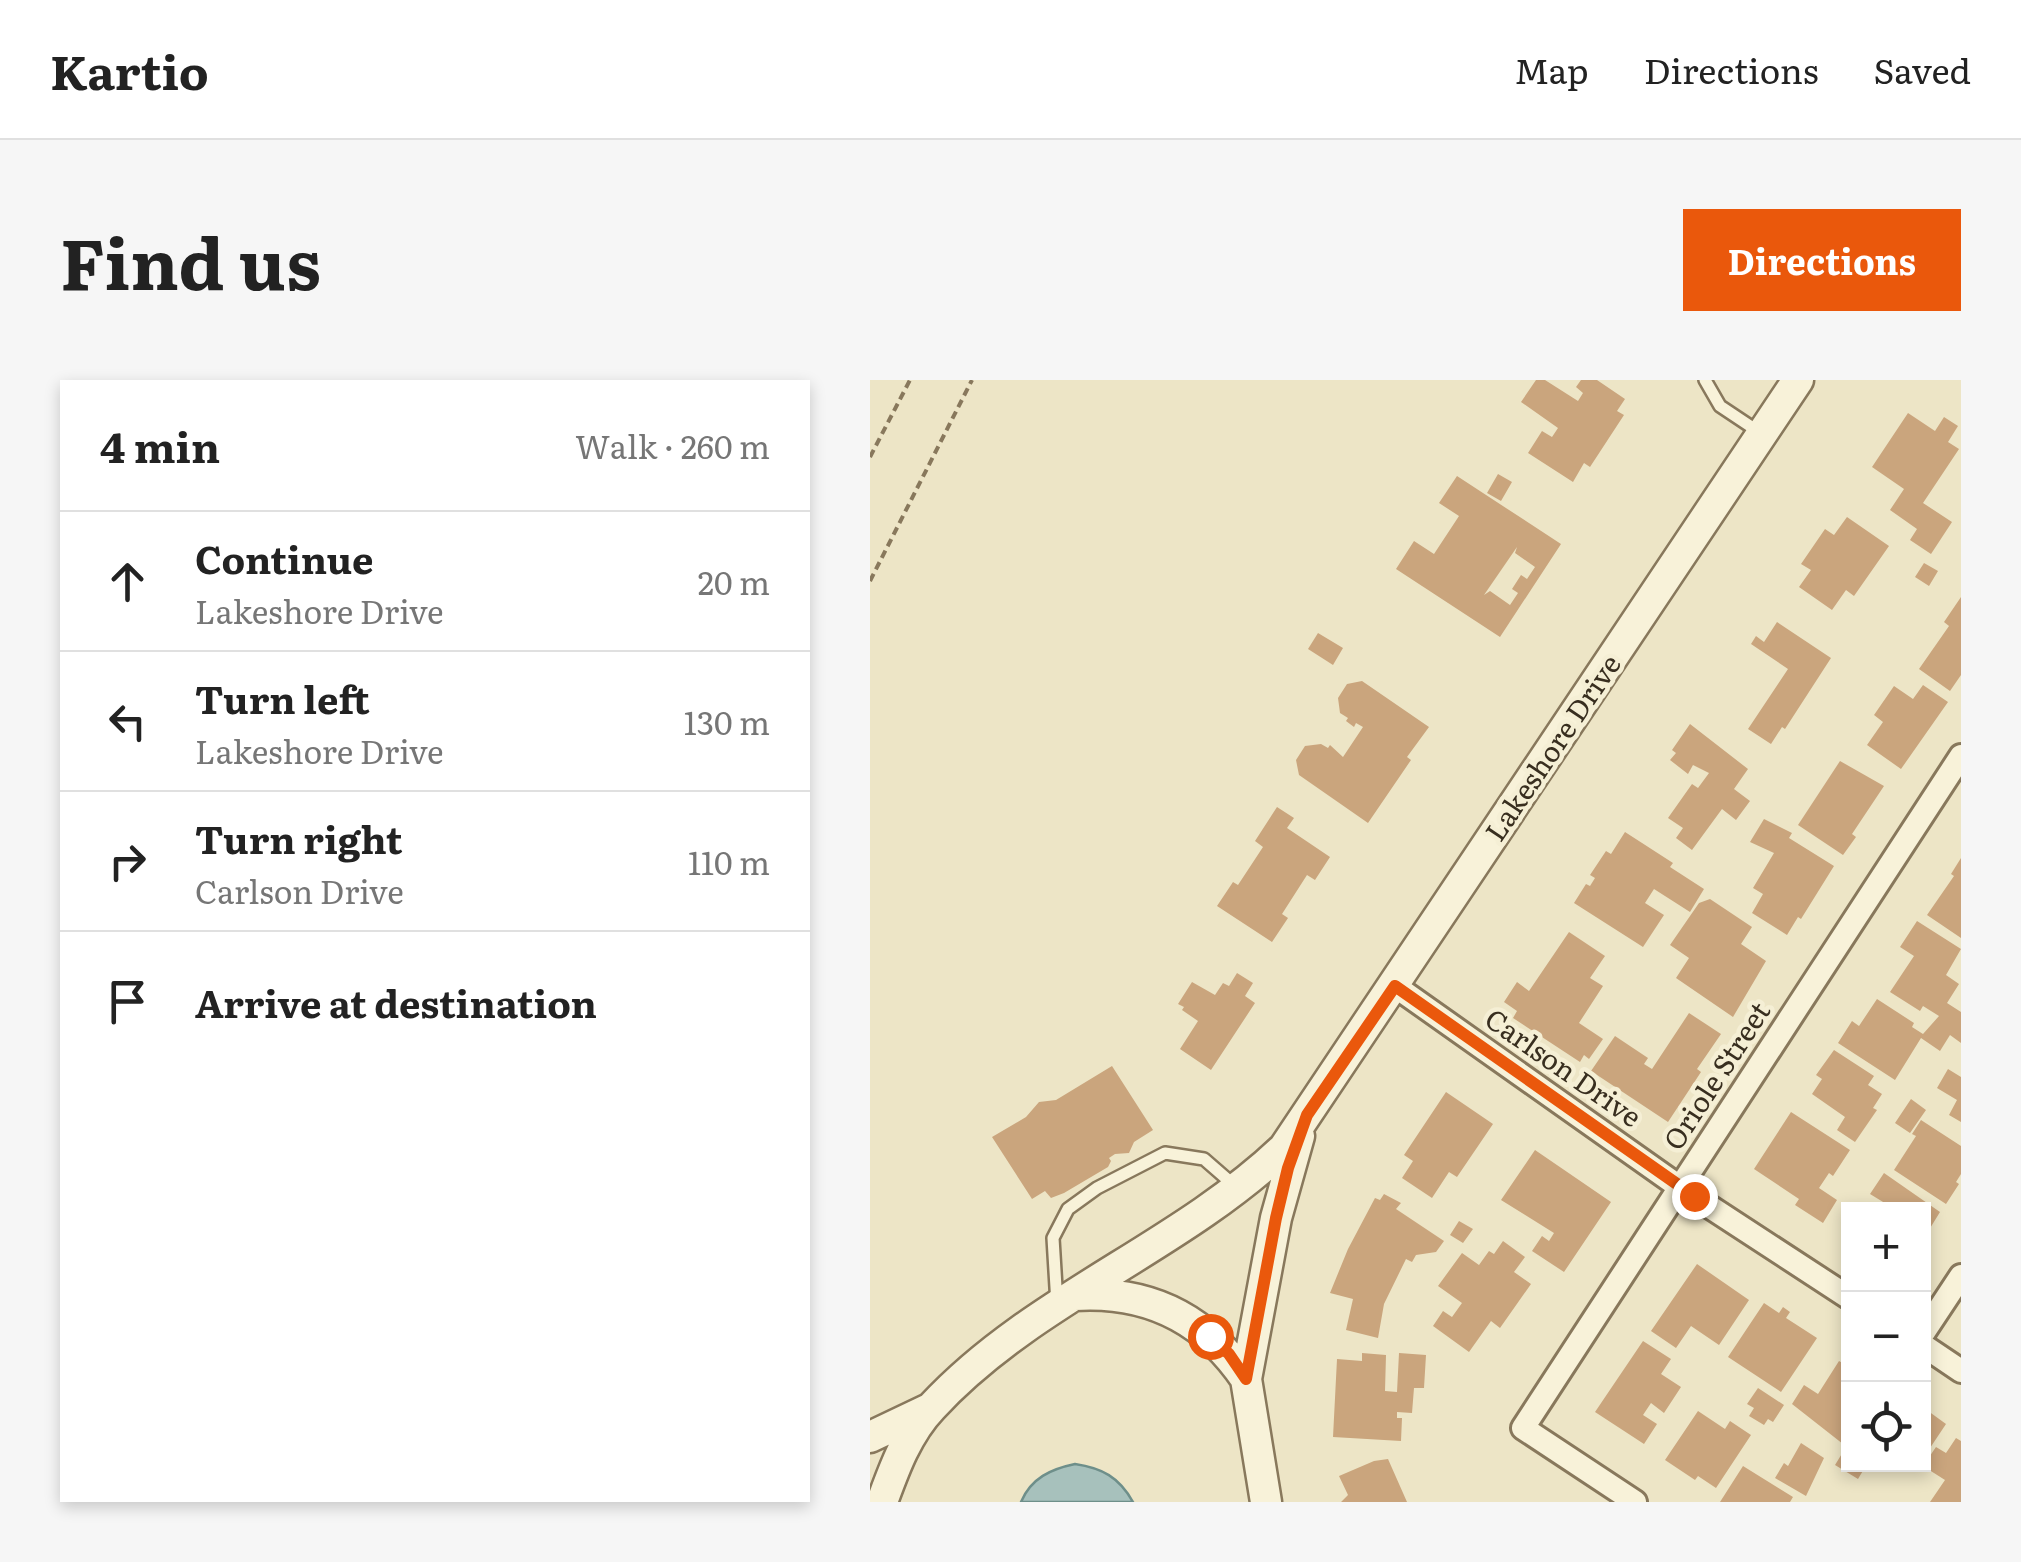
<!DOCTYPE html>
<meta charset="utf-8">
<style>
body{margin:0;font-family:Literata,serif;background:#f6f6f6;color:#222}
.controls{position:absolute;right:30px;bottom:30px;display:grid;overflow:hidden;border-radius:0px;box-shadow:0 5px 15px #0003}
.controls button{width:90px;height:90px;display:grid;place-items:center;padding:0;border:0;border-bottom:2px solid #e0e0e0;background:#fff;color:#222;font:50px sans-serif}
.stop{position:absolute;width:30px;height:30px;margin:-22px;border:8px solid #ea580c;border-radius:50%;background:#fff}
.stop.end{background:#ea580c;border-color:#fff;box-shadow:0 2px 10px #0008}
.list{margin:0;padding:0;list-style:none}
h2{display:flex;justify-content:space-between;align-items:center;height:130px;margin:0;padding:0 40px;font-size:42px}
h2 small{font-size:32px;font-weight:400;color:#767676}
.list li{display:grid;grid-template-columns:65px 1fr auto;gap:30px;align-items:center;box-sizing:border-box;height:140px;padding:0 40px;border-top:2px solid #e0e0e0}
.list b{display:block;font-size:38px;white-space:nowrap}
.list p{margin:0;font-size:32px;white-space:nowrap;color:#767676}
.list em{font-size:32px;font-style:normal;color:#767676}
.icon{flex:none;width:55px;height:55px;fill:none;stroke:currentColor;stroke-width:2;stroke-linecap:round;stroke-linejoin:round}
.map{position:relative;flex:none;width:1091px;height:1122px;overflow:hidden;border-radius:0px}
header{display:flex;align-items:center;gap:60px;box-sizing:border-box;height:140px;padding:0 50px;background:#fff;border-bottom:2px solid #e0e0e0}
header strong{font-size:48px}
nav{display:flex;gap:55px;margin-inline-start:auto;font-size:35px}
.intro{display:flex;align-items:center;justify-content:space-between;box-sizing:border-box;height:240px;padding:0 60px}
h1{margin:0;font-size:70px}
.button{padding:25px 45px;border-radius:0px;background:#ea580c;color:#fff;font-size:35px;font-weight:700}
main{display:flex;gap:60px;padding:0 60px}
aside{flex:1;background:#fff;border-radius:0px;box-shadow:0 5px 15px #0003}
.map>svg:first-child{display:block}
</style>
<header>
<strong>Kartio</strong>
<nav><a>Map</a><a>Directions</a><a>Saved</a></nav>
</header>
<div class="intro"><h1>Find us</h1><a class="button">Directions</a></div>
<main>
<aside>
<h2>4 min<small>Walk · 260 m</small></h2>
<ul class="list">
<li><svg class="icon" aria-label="ahead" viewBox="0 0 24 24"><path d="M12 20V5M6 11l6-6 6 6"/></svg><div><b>Continue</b><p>Lakeshore Drive</p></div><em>20 m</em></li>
<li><svg class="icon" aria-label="left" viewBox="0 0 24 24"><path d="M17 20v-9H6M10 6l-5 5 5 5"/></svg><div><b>Turn left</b><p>Lakeshore Drive</p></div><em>130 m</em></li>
<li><svg class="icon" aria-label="right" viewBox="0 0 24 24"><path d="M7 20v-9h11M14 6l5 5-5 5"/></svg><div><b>Turn right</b><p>Carlson Drive</p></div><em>110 m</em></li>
<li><svg class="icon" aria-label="arrive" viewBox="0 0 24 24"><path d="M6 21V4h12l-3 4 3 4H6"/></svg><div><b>Arrive at destination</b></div></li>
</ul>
</aside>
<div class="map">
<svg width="1091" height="1122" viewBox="0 0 1091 1122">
<rect width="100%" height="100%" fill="#ede5c6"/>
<!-- water -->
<path fill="#a7c1bc" stroke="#6e8f8a" stroke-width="2.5" d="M 205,1084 C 232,1088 249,1097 263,1122 L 151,1122 C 161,1098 181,1089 205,1084 Z"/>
<!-- building -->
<path fill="#caa57d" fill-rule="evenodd" d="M 666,0 L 675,0 L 708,21 L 713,13 L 706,7 L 711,0 L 727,0 L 755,19 L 747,31 L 754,35 L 720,87 L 714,83 L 703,102 L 658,73 L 672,51 L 682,57 L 688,48 L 651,22 Z
M 1038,33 L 1065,51 L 1074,37 L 1088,46 L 1078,62 L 1089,69 L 1053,123 L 1082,142 L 1061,174 L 1040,160 L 1047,149 L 1020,130 L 1034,109 L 1002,87 Z
M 628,94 L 642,102 L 631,121 L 617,113 Z
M 587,96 L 691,164 L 630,257 L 526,189 L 544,161 L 564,174 L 589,136 L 569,123 ZM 647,167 L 645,173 L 665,187 L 657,199 L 651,195 L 642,209 L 648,213 L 640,225 L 620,211 L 614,215 Z
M 977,137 L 1019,166 L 984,216 L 976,210 L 962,230 L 929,207 L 941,190 L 931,184 L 955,149 L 964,155 Z
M 1054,183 L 1068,191 L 1059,206 L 1045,197 Z
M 1091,217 L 1091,295 L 1080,311 L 1049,289 L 1079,246 L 1074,242 Z
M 907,242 L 961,278 L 915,349 L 912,347 L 901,364 L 878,349 L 918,289 L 881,264 L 886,256 L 894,262 Z
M 448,253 L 473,268 L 463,285 L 438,269 Z
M 492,301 L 559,347 L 537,377 L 541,380 L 498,443 L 429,395 L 426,380 L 435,366 L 451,364 L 458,368 L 460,365 L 473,377 L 493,347 L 486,343 L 484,347 L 476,341 L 478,338 L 470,333 L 468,318 L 477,304 Z
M 1053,305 L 1078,322 L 1031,389 L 997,365 L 1013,342 L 1004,335 L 1024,306 L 1043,319 Z
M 820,344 L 878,389 L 864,409 L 880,421 L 866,440 L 852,429 L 822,470 L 806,458 L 813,448 L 798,438 L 822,404 L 828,408 L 839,393 L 823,385 L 818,394 L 800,380 L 806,373 L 802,370 Z
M 970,381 L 1014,406 L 982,454 L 986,457 L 973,475 L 928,445 Z
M 407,427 L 424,438 L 417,448 L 460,477 L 445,500 L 437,495 L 412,534 L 418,538 L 402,562 L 347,526 L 363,502 L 368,505 L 393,467 L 385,461 Z
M 894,439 L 922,453 L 919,458 L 964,486 L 931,539 L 928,537 L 917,555 L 882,533 L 893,514 L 883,508 L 904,473 L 880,462 Z
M 755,452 L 803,483 L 800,487 L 834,509 L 820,532 L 784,509 L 775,523 L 794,535 L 773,567 L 704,523 L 716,504 L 720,506 L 725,498 L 720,495 L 736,471 L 741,474 Z
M 1091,478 L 1091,558 L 1057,535 L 1084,496 L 1081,494 Z
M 840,519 L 882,547 L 871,564 L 896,581 L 863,637 L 806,598 L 819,578 L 800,565 L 829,523 Z
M 1047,541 L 1091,569 L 1076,595 L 1089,604 L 1077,623 L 1091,632 L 1091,663 L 1080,655 L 1070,671 L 1051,658 L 1025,700 L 968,663 L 982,641 L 989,646 L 1007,619 L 1044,643 L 1042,647 L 1053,654 L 1069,636 L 1053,626 L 1050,631 L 1020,612 L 1044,576 L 1030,567 Z
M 699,552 L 735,576 L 720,598 L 733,606 L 709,643 L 733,659 L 719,679 L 714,675 L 710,682 L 643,638 L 647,631 L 634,622 L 647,602 L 659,611 Z
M 367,593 L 383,603 L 375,616 L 385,623 L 341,690 L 310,669 L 328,641 L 312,630 L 314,627 L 308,624 L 322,602 L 345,615 L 353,603 L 359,606 Z
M 819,633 L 851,654 L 827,689 L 831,692 L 798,742 L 721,691 L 745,656 L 778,678 L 774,684 L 782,689 Z
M 964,670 L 1004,696 L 998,705 L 1012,714 L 1003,728 L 1007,730 L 985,762 L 967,750 L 975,737 L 942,714 L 952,699 L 946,695 Z
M 242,686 L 283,750 L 264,762 L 259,773 L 245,774 L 239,778 L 241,781 L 238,787 L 194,813 L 181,818 L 175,811 L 162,819 L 122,757 L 156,737 L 169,722 L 186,720 Z
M 1078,689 L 1091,697 L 1091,742 L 1079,735 L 1087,720 L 1067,708 Z
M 576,712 L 623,744 L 587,797 L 579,792 L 562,818 L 532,798 L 543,781 L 534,775 Z
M 1041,719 L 1056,730 L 1040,753 L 1025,743 Z
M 921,732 L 980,770 L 963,796 L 959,793 L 949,808 L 967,820 L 953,843 L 925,825 L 929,819 L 884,789 Z
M 1051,740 L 1091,766 L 1091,794 L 1086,802 L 1089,804 L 1076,824 L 1024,790 L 1046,756 L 1042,754 Z
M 665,770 L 741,822 L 694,892 L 662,871 L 672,856 L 679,861 L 684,853 L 631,820 Z
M 1014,793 L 1070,832 L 1054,858 L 1054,829 L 1015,829 L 1018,825 L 1000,814 Z
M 514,814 L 531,823 L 526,829 L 574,861 L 566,872 L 546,875 L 542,882 L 536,879 L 514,924 L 508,958 L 476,950 L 483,919 L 460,913 L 478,869 L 505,818 L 510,820 Z
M 589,841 L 603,849 L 593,863 L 580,855 Z
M 633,861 L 655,877 L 644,892 L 661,904 L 630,948 L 621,941 L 599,972 L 563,946 L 573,931 L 582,937 L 592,923 L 568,906 L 592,873 L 609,885 L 619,871 L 624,874 Z
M 827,884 L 879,920 L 849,965 L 821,946 L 806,968 L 781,951 Z
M 894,923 L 909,933 L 913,927 L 920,932 L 916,938 L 947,958 L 911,1012 L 858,977 Z
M 773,961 L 801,979 L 791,994 L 811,1007 L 794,1033 L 781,1023 L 773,1035 L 787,1044 L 774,1064 L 725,1032 Z
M 492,973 L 516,975 L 515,1011 L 527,1012 L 529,973 L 556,975 L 554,1008 L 544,1008 L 542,1033 L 527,1032 L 527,1038 L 532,1038 L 531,1061 L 463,1057 L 467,979 L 492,981 Z
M 969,981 L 978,986 L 978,1056 L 973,1064 L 922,1024 L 934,1005 L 948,1014 Z
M 888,1008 L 914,1025 L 903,1042 L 898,1039 L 894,1045 L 879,1036 L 884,1028 L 877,1024 Z
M 1054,1028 L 1076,1044 L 1054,1077 Z
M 828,1031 L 855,1049 L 860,1041 L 881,1055 L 846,1108 L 828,1096 L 825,1100 L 795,1080 Z
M 1086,1058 L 1091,1061 L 1091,1122 L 1060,1122 L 1075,1100 L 1053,1086 L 1066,1067 L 1076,1073 Z
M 931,1063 L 954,1078 L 936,1116 L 905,1098 L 914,1083 L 918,1086 Z
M 976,1067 L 978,1084 L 997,1084 L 988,1099 L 965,1085 Z
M 518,1079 L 537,1122 L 471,1122 L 478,1115 L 469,1096 L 504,1081 Z
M 873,1086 L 923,1117 L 920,1122 L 850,1122 Z"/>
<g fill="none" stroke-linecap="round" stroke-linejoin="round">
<defs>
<path id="service" d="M 835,0 L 850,26 L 892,54
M 187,924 L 183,858 L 198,829 L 227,808 L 295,773 L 334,779 L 365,806"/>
<path id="minor" d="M 525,606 L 811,808 L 978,917
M 1054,952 L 1091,896
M 1054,966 L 1091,991
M 765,1122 L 653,1048 L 1091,376"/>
<path id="tertiary" d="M 204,915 C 278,910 335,938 376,999
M 0,1057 L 59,1029
M 12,1122 C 24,1089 37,1053 62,1027 C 162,919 308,869 414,768 L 928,0
M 396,1122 L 376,999 L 406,838 L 429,756"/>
</defs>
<!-- service casing -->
<use href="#service" stroke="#88785c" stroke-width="16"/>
<!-- minor casing -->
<use href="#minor" stroke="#88785c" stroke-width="28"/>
<!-- tertiary casing -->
<use href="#tertiary" stroke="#88785c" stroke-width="35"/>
<!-- path -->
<path stroke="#88785c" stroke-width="4" stroke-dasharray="8 5" stroke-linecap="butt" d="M 0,77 L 40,0
M 0,201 L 102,0"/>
<!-- service -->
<use href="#service" stroke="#f8f2d9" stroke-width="11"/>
<!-- minor -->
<use href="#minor" stroke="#f8f2d9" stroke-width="22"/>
<!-- tertiary -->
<use href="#tertiary" stroke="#f8f2d9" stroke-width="30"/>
</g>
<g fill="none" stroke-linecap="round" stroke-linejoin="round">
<!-- route -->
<path stroke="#ea580c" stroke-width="12" d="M 340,956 L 359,974 L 376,999 L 406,838 L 418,788 L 437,735 L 525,606 L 824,816"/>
</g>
<g text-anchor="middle" stroke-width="9" stroke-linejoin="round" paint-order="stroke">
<!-- street labels -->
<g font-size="28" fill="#382e1f" stroke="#f5efd5">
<text transform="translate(683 368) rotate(-56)" y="10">Lakeshore Drive</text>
<text transform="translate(693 688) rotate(35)" y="10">Carlson Drive</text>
<text transform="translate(847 696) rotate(-57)" y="10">Oriole Street</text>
</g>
</g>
</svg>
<div class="controls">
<button>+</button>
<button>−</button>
<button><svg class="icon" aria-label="locate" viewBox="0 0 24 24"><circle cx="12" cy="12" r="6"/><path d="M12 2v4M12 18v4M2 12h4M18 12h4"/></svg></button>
</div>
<div class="stop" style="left:340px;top:956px"></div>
<div class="stop end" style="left:824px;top:816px"></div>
</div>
</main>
